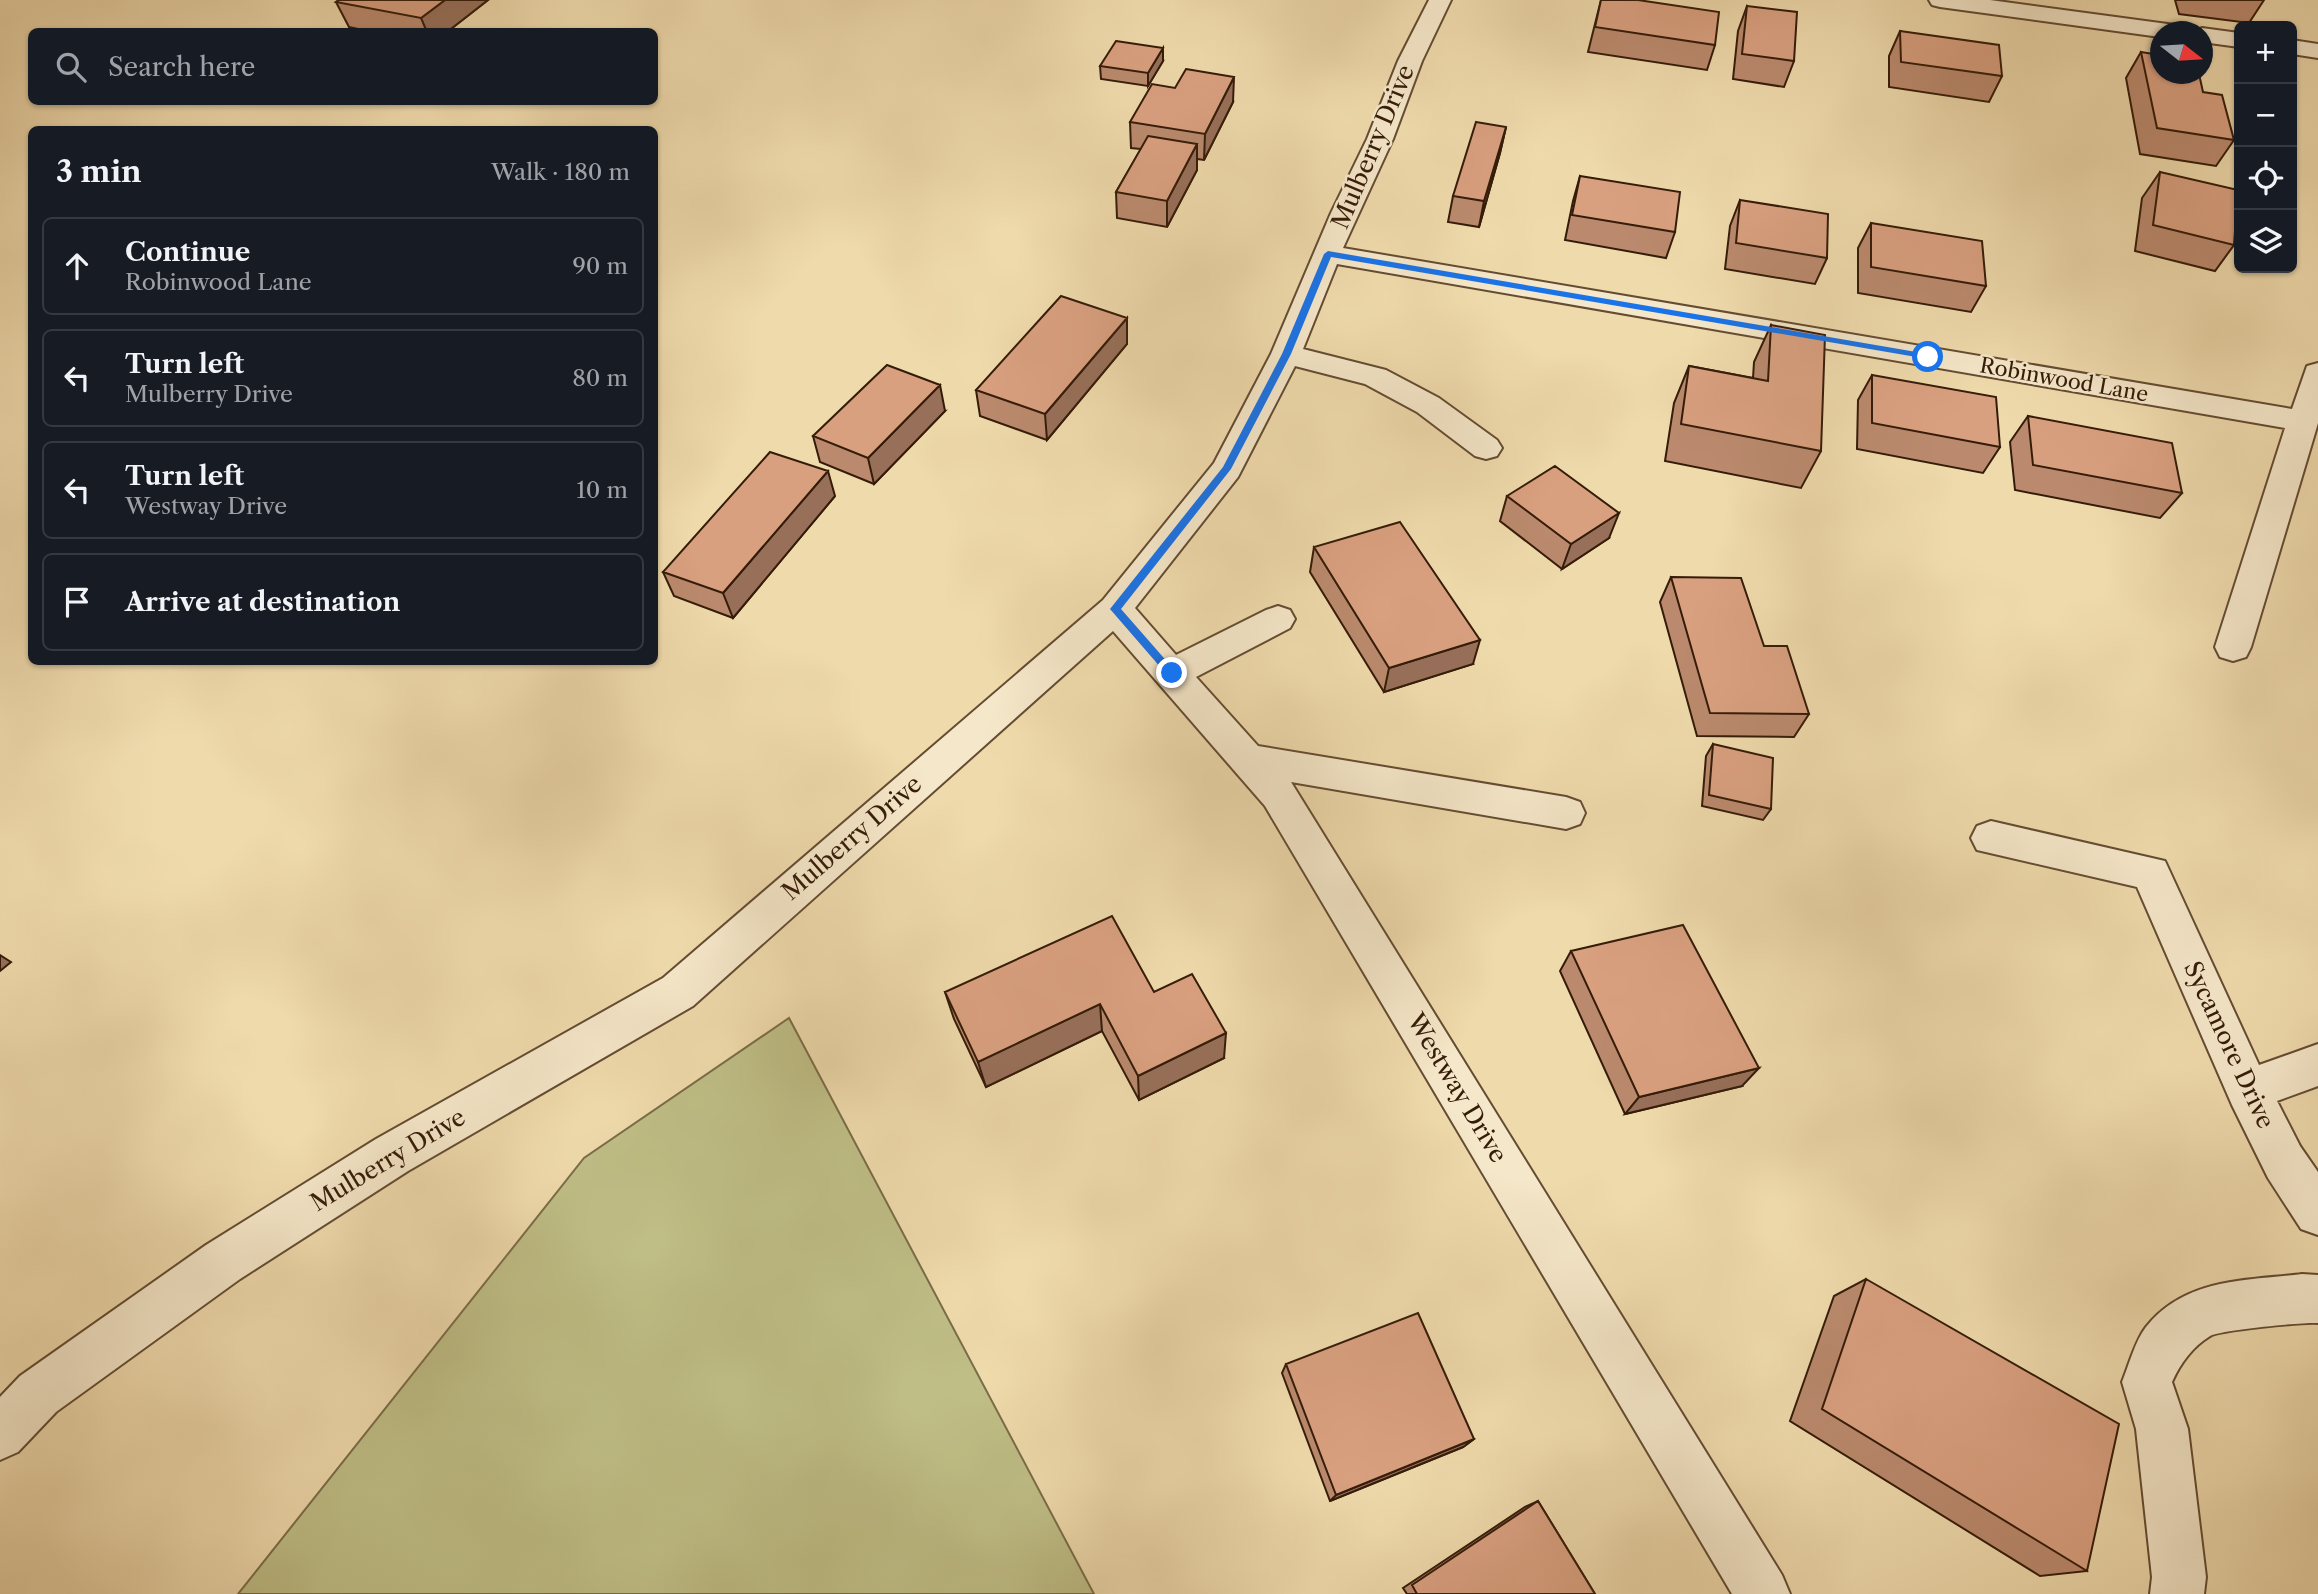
<!DOCTYPE html>
<meta charset="utf-8">
<style>
body{margin:0;font-family:"Libre Caslon Text",serif;background:#242831;color:#f1f3f6}
.controls{position:absolute;right:21px;top:21px;display:grid;overflow:hidden;border-radius:10px;box-shadow:0 2px 5px #0004}
.controls button{width:63px;height:63px;display:grid;place-items:center;padding:0;border:0;border-bottom:2px solid #363941;background:#171b24;color:#f1f3f6;font:35px sans-serif}
.compass{position:absolute;left:2150px;top:21px;width:63px;height:63px;border-radius:50%;background:#171b24;box-shadow:0 2px 5px #0004;rotate:107deg}
.stop{position:absolute;width:21px;height:21px;margin:-16px;border:5px solid #1a73e8;border-radius:50%;background:#fff}
.stop.end{background:#1a73e8;border-color:#fff;box-shadow:0 2px 7px #0008}
.list{margin:0;padding:0;list-style:none}
h2{display:flex;justify-content:space-between;align-items:center;height:91px;margin:0;padding:0 28px;font-size:30px}
h2 small{font-size:23px;font-weight:400;color:#9ea1a6}
.list li{display:grid;grid-template-columns:46px 1fr auto;gap:21px;align-items:center;box-sizing:border-box;height:98px;margin:0 14px 14px;padding:0 14px;border:2px solid #363941;border-radius:10px}
.list b{display:block;font-size:26px;white-space:nowrap}
.list p{margin:0;font-size:23px;white-space:nowrap;color:#9ea1a6}
.list em{font-size:23px;font-style:normal;color:#9ea1a6}
.icon{flex:none;width:38px;height:38px;fill:none;stroke:currentColor;stroke-width:2;stroke-linecap:round;stroke-linejoin:round}
.map{position:relative;flex:none;width:2318px;height:1594px;overflow:hidden}
.search{position:absolute;background:#171b24;box-shadow:0 2px 5px #0004;left:28px;top:28px;width:630px;height:77px;display:flex;align-items:center;gap:18px;box-sizing:border-box;padding:0 24px;border-radius:10px;color:#9ea1a6;font-size:26px}
.panel{position:absolute;background:#171b24;box-shadow:0 2px 5px #0004;left:28px;top:126px;width:630px;height:539px;border-radius:10px}
.map>svg:first-child{display:block}
</style>
<div class="map">
<svg width="2318" height="1594" viewBox="0 0 2318 1594">
<rect width="100%" height="100%" fill="#efdaac"/>
<filter id="stains"><feTurbulence type="fractalNoise" baseFrequency=".00286" numOctaves="4"/><feColorMatrix values="0 0 0 0 .2 0 0 0 0 .09 0 0 0 0 .02 0 0 0 .5 -.17"/></filter>
<radialGradient id="worn" r=".72"><stop offset=".6" stop-color="#630" stop-opacity="0"/><stop offset="1" stop-color="#630" stop-opacity=".3"/></radialGradient>
<!-- green -->
<path fill="#bfbe86" stroke="#7a6d48" stroke-width="2" d="M 789,1018 L 1094,1594 L 238,1594 L 584,1158 Z"/>
<g fill="none" stroke-linecap="round" stroke-linejoin="round">
<defs>
<path id="minor" d="M 1429,0 L 1451,0 L 1422,61 L 1393,139 L 1343,248 L 2292,409 L 2307,366 L 2318,363 L 2318,423 L 2251,647 L 2246,657 L 2233,661 L 2220,657 L 2215,647 L 2285,428 L 1337,264 L 1303,349 L 1386,370 L 1439,398 L 1497,440 L 1502,448 L 1497,456 L 1486,459 L 1475,456 L 1417,412 L 1365,384 L 1295,366 L 1238,477 L 1135,608 L 1176,655 L 1266,610 L 1278,606 L 1290,610 L 1295,619 L 1290,628 L 1196,677 L 1258,746 L 1566,797 L 1580,802 L 1585,813 L 1580,824 L 1566,829 L 1291,782 L 1782,1575 L 1790,1594 L 1732,1594 L 1265,806 L 1113,631 L 693,1006 L 408,1171 L 240,1279 L 56,1412 L 18,1452 L 0,1460 L 0,1397 L 20,1376 L 206,1245 L 376,1139 L 663,978 L 1103,600 L 1214,463 L 1271,354 L 1331,213 L 1367,139 L 1398,61 Z
M 1929,0 L 1990,0 L 2175,25 L 2183,27 L 2186,32 L 2160,32 L 2160,37 L 1940,7 L 1932,5 Z
M 2202,28 L 2239,33 L 2239,47 L 2202,42 L 2202,32 L 2193,32 Z
M 2292,40 L 2318,44 L 2318,58 L 2292,54 Z
M 1991,821 L 2165,861 L 2259,1065 L 2318,1044 L 2318,1086 L 2277,1101 L 2300,1146 L 2318,1172 L 2318,1235 L 2301,1229 L 2268,1178 L 2232,1105 L 2137,887 L 1977,850 L 1971,838 L 1977,826 Z
M 2302,1274 L 2318,1275 L 2318,1323 C 2303,1322 2220,1330 2210,1336 C 2192,1347 2180,1364 2172,1382 L 2188,1429 L 2206,1577 L 2204,1594 L 2150,1594 L 2152,1577 L 2136,1429 L 2122,1382 C 2129,1365 2135,1341 2146,1327 C 2185,1278 2245,1281 2302,1274 Z"/>
</defs>
<!-- minor casing -->
<use href="#minor" stroke="#644c32" stroke-width="4"/>
<!-- minor -->
<use href="#minor" fill="#f5e7c9" fill-rule="evenodd"/>
</g>
<!-- wall -->
<path fill="#bb8a6e" stroke="#351c09" stroke-width="2" d="M 339,0 L 488,0 L 447,32 L 372,32 L 349,27 L 336,2 Z
M 1601,0 L 1638,1 L 1715,45 L 1707,70 L 1588,52 Z
M 2175,0 L 2264,0 L 2249,23 L 2179,14 Z
M 1747,6 L 1794,61 L 1784,87 L 1733,79 L 1738,31 Z
M 1900,31 L 2002,76 L 1989,102 L 1889,87 L 1889,56 Z
M 2141,52 L 2203,92 L 2234,140 L 2216,166 L 2140,154 L 2126,78 Z
M 1163,61 L 1148,86 L 1101,79 L 1100,66 Z
M 1233,102 L 1204,160 L 1197,159 L 1197,170 L 1167,227 L 1117,218 L 1116,192 L 1141,149 L 1131,148 L 1130,122 Z
M 1506,127 L 1500,153 L 1479,227 L 1448,222 L 1453,196 Z
M 2160,172 L 2234,245 L 2215,271 L 2135,251 L 2142,198 Z
M 1580,176 L 1675,232 L 1666,258 L 1565,240 L 1573,201 Z
M 1740,200 L 1827,258 L 1815,284 L 1725,269 L 1730,226 Z
M 1871,223 L 1986,286 L 1971,312 L 1858,293 L 1858,248 Z
M 1127,318 L 1127,344 L 1047,440 L 980,416 L 976,390 Z
M 1771,325 L 1821,451 L 1801,488 L 1665,461 L 1674,403 L 1689,366 L 1753,378 L 1754,362 Z
M 1872,375 L 2000,447 L 1983,473 L 1857,449 L 1858,400 Z
M 945,411 L 874,484 L 820,462 L 813,436 Z
M 2028,416 L 2182,493 L 2160,518 L 2015,490 L 2010,442 Z
M 835,496 L 733,618 L 674,596 L 663,572 Z
M 1507,496 L 1609,538 L 1562,569 L 1500,521 Z
M 1314,547 L 1473,664 L 1384,692 L 1310,572 Z
M 1671,577 L 1764,646 L 1809,714 L 1794,737 L 1697,736 L 1660,602 Z
M 1713,744 L 1771,809 L 1763,820 L 1702,806 L 1706,756 Z
M 1571,951 L 1742,1086 L 1625,1114 L 1560,971 Z
M 945,992 L 1154,992 L 1224,1058 L 1139,1100 L 1102,1031 L 986,1087 L 954,1019 Z
M 1866,1279 L 2087,1571 L 2040,1576 L 1790,1421 L 1834,1296 Z
M 1286,1364 L 1474,1439 L 1463,1447 L 1330,1501 L 1282,1373 Z
M 1538,1501 L 1595,1594 L 1407,1594 L 1403,1588 L 1525,1507 Z"/>
<!-- shaded-wall -->
<path fill="#98705a" stroke="#351c09" stroke-width="2" d="M 445,0 L 488,0 L 447,32 L 427,32 L 421,18 Z
M 1163,48 L 1163,61 L 1148,86 L 1148,73 Z
M 1234,77 L 1233,102 L 1204,160 L 1205,134 Z
M 1506,127 L 1500,153 L 1479,227 L 1484,201 Z
M 1197,144 L 1197,170 L 1167,227 L 1167,201 Z
M 1127,318 L 1127,344 L 1047,440 L 1045,414 Z
M 940,385 L 945,411 L 874,484 L 868,458 Z
M 828,471 L 835,496 L 733,618 L 723,593 Z
M 1619,513 L 1609,538 L 1562,569 L 1571,544 Z
M 1480,640 L 1473,664 L 1384,692 L 1389,668 Z
M 0,955 L 11,962 L 0,971 Z
M 1100,1004 L 1102,1031 L 986,1087 L 978,1062 Z
M 1226,1033 L 1224,1058 L 1139,1100 L 1138,1076 Z
M 1759,1068 L 1742,1086 L 1625,1114 L 1639,1097 Z
M 1474,1439 L 1463,1447 L 1330,1501 L 1336,1495 Z"/>
<!-- building -->
<path fill="#d9a080" stroke="#351c09" stroke-width="2" d="M 339,0 L 445,0 L 421,18 L 336,2 Z
M 1601,0 L 1638,0 L 1719,12 L 1715,45 L 1595,27 Z
M 1747,6 L 1797,12 L 1794,61 L 1742,54 Z
M 1900,31 L 1999,45 L 2002,76 L 1901,62 Z
M 1116,41 L 1163,48 L 1148,73 L 1100,66 Z
M 2141,52 L 2160,55 L 2160,74 L 2199,74 L 2203,92 L 2222,95 L 2234,140 L 2157,128 Z
M 1186,69 L 1234,77 L 1205,134 L 1130,122 L 1152,84 L 1175,88 Z
M 1476,122 L 1506,127 L 1484,201 L 1453,196 Z
M 1148,136 L 1197,144 L 1167,201 L 1116,192 Z
M 2160,172 L 2238,190 L 2234,245 L 2153,225 Z
M 1580,176 L 1680,192 L 1675,232 L 1572,215 Z
M 1740,200 L 1828,214 L 1827,258 L 1736,243 Z
M 1871,223 L 1982,241 L 1986,286 L 1871,267 Z
M 1061,296 L 1127,318 L 1045,414 L 976,390 Z
M 1771,325 L 1825,335 L 1821,451 L 1681,424 L 1689,366 L 1768,381 Z
M 887,365 L 940,385 L 868,458 L 813,436 Z
M 1872,375 L 1996,397 L 2000,447 L 1872,423 Z
M 2028,416 L 2172,443 L 2182,493 L 2033,465 Z
M 770,452 L 828,471 L 723,593 L 663,572 Z
M 1555,466 L 1619,513 L 1571,544 L 1507,496 Z
M 1400,522 L 1480,640 L 1389,668 L 1314,547 Z
M 1671,577 L 1741,578 L 1764,646 L 1787,646 L 1809,714 L 1710,713 Z
M 1713,744 L 1773,758 L 1771,809 L 1709,795 Z
M 1112,916 L 1154,992 L 1192,974 L 1226,1033 L 1138,1076 L 1100,1004 L 978,1062 L 945,992 Z
M 1683,925 L 1759,1068 L 1639,1097 L 1571,951 Z
M 1866,1279 L 2119,1424 L 2087,1571 L 1822,1409 Z
M 1418,1313 L 1474,1439 L 1336,1495 L 1286,1364 Z
M 1538,1501 L 1595,1594 L 1417,1594 L 1412,1585 Z"/>
<!-- route -->
<path fill="#1a73e8" d="M 1328,251 L 1928,354 L 1933,357 L 1928,359 L 1331,257 L 1291,354 L 1231,469 L 1121,609 L 1177,673 L 1176,676 L 1168,676 L 1110,609 L 1223,467 L 1282,354 L 1324,254 Z"/>
<g text-anchor="middle" stroke-width="5" stroke-linejoin="round" paint-order="stroke">
<!-- far-street labels -->
<g font-size="21" fill="#351c09" stroke="#f5e7c9">
<text transform="translate(2064 380) rotate(10)" y="7">Robinwood Lane</text>
</g>
<!-- street labels -->
<g font-size="24" fill="#351c09" stroke="#f5e7c9">
<text transform="translate(1373 147) rotate(-67)" y="8">Mulberry Drive</text>
<text transform="translate(852 838) rotate(-41)" y="8">Mulberry Drive</text>
<text transform="translate(2229 1045) rotate(65)" y="8">Sycamore Drive</text>
<text transform="translate(1457 1088) rotate(59)" y="8">Westway Drive</text>
<text transform="translate(388 1160) rotate(-31)" y="8">Mulberry Drive</text>
</g>
</g>
<rect width="100%" height="100%" filter="url(#stains)"/>
<rect width="100%" height="100%" fill="url(#worn)"/>
</svg>
<div class="controls">
<button>+</button>
<button>−</button>
<button><svg class="icon" aria-label="locate" viewBox="0 0 24 24"><circle cx="12" cy="12" r="6"/><path d="M12 2v4M12 18v4M2 12h4M18 12h4"/></svg></button>
<button><svg class="icon" aria-label="layers" viewBox="0 0 24 24"><path d="M12 4l9 5-9 5-9-5zM3 14l9 5 9-5"/></svg></button>
</div>
<svg class="compass" viewBox="-18 -18 36 36"><path d="M0-13l5 13h-10z" fill="#e53935"/><path d="M0 13l5-13h-10z" fill="#9ea1a6"/></svg>
<div class="stop" style="left:1928px;top:357px"></div>
<div class="stop end" style="left:1172px;top:673px"></div>
<div class="search"><svg class="icon" aria-label="search" viewBox="0 0 24 24"><circle cx="10" cy="10" r="6"/><path d="M15 15l6 6"/></svg>Search here</div>
<section class="panel">
<h2>3 min<small>Walk · 180 m</small></h2>
<ul class="list">
<li><svg class="icon" aria-label="ahead" viewBox="0 0 24 24"><path d="M12 20V5M6 11l6-6 6 6"/></svg><div><b>Continue</b><p>Robinwood Lane</p></div><em>90 m</em></li>
<li><svg class="icon" aria-label="left" viewBox="0 0 24 24"><path d="M17 20v-9H6M10 6l-5 5 5 5"/></svg><div><b>Turn left</b><p>Mulberry Drive</p></div><em>80 m</em></li>
<li><svg class="icon" aria-label="left" viewBox="0 0 24 24"><path d="M17 20v-9H6M10 6l-5 5 5 5"/></svg><div><b>Turn left</b><p>Westway Drive</p></div><em>10 m</em></li>
<li><svg class="icon" aria-label="arrive" viewBox="0 0 24 24"><path d="M6 21V4h12l-3 4 3 4H6"/></svg><div><b>Arrive at destination</b></div></li>
</ul>
</section>
</div>
